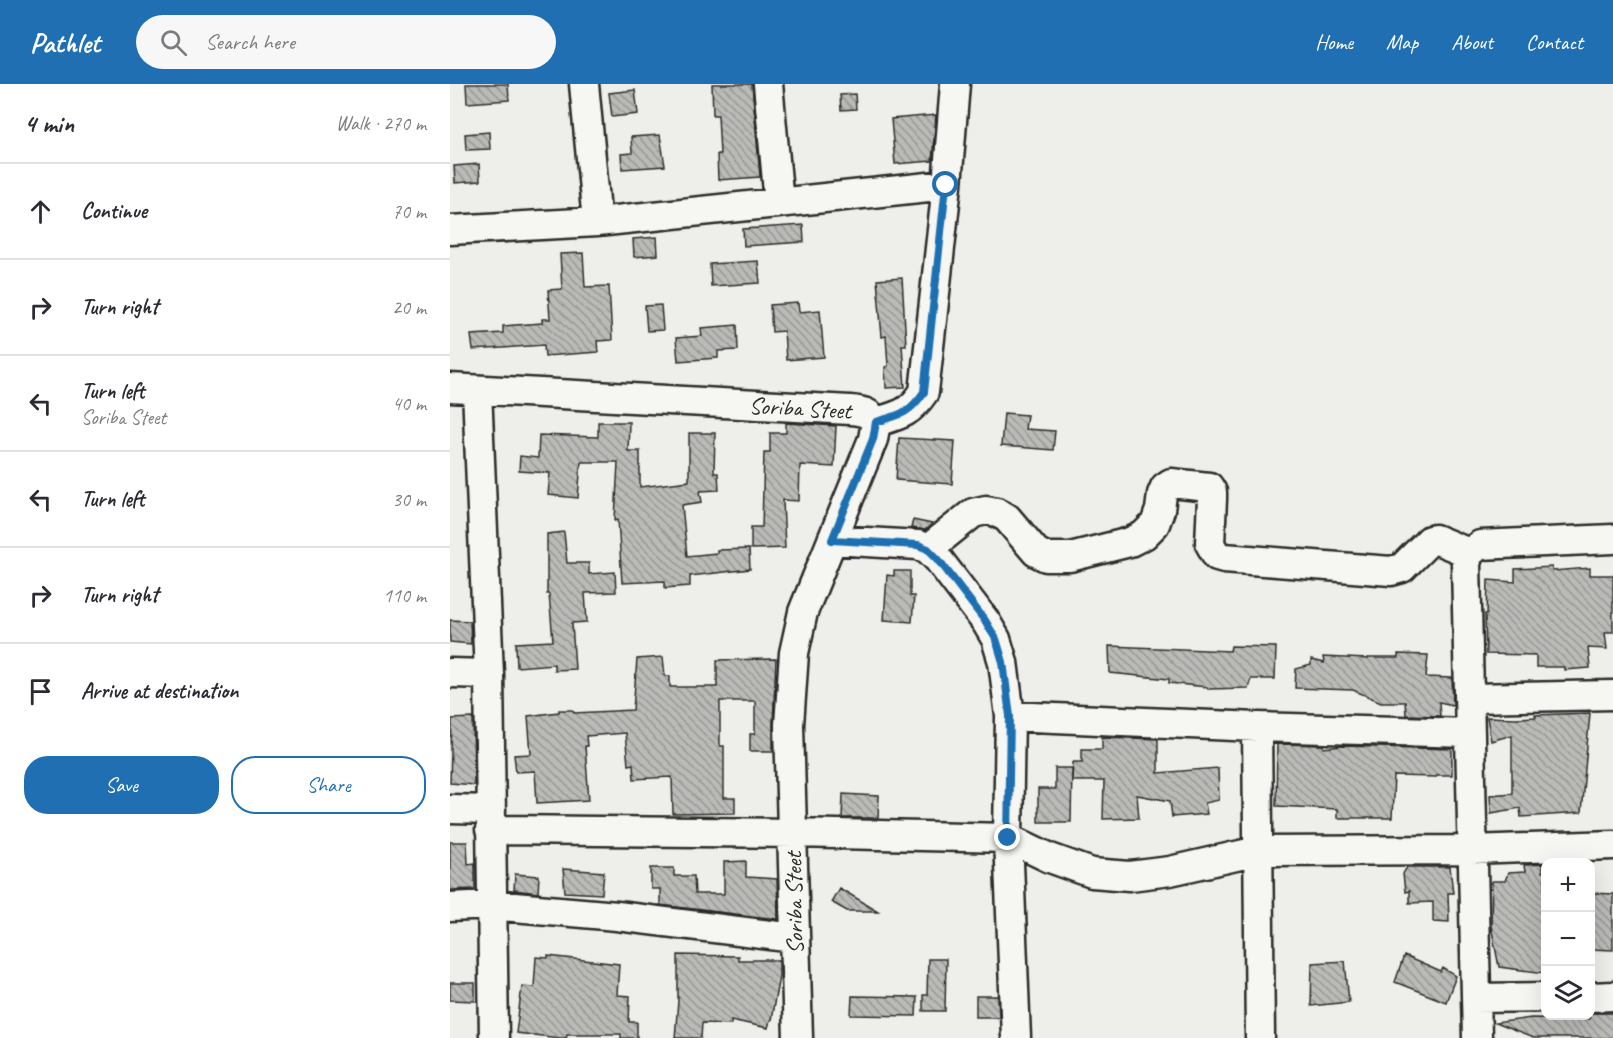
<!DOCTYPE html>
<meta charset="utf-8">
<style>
body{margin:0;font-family:Caveat,sans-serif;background:#f7f7f7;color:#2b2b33}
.controls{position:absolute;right:18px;bottom:18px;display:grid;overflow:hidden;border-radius:12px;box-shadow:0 6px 24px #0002}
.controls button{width:54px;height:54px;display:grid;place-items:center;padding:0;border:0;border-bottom:2px solid #e1e1e2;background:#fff;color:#2b2b33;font:30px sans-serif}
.stop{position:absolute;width:18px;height:18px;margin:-14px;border:4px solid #1f6fb2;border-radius:50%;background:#fff}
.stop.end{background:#1f6fb2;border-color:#fff;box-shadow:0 2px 6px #0008}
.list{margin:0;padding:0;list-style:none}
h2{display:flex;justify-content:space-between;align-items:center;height:78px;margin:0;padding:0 24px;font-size:26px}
h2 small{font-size:20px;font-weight:400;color:#7c7c81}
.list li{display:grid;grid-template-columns:39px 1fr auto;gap:18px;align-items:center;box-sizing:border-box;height:96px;padding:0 24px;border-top:2px solid #e1e1e2}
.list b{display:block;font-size:22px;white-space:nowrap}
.list p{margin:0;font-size:20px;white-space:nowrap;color:#7c7c81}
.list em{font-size:20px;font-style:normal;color:#7c7c81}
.actions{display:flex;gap:12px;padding:18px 24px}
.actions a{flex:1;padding:14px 0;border:2px solid #1f6fb2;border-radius:24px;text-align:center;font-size:21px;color:#1f6fb2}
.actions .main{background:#1f6fb2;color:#fff}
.icon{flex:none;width:33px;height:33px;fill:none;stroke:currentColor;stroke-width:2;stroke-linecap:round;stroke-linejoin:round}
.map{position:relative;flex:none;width:1163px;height:954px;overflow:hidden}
header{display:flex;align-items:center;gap:36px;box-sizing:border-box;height:84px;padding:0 30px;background:#1f6fb2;color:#fff}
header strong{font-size:28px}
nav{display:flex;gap:33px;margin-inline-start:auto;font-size:21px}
.search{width:420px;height:54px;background:#f7f7f7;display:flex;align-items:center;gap:15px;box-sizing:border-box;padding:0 21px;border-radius:33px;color:#7c7c81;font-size:22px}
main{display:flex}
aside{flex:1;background:#fff}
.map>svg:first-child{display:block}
</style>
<header>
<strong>Pathlet</strong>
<div class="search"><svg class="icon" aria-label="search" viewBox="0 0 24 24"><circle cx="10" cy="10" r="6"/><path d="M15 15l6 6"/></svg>Search here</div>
<nav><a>Home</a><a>Map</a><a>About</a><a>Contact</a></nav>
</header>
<main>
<aside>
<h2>4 min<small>Walk · 270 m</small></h2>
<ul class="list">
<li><svg class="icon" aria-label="ahead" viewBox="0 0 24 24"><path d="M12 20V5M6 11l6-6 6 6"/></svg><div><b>Continue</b></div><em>70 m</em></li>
<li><svg class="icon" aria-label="right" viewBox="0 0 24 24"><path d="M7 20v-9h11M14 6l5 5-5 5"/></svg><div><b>Turn right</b></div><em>20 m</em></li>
<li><svg class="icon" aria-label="left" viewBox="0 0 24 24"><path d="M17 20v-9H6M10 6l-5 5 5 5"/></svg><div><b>Turn left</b><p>Soriba Steet</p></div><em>40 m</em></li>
<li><svg class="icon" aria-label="left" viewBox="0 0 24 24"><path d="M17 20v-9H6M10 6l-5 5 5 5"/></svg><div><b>Turn left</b></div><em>30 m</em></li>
<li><svg class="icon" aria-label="right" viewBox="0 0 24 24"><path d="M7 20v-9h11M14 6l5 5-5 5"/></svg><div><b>Turn right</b></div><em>110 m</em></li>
<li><svg class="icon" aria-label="arrive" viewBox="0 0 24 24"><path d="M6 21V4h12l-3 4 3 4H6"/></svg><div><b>Arrive at destination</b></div></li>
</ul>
<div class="actions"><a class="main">Save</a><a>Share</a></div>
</aside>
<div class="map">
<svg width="1163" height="954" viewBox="0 0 1163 954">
<defs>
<pattern id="building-back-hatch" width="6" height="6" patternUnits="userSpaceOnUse" patternTransform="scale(1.5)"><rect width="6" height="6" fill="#babab7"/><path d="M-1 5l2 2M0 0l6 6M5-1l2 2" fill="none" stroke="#979795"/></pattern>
</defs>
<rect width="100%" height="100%" fill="#eeeeea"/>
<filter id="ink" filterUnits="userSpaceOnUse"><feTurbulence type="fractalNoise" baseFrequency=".0167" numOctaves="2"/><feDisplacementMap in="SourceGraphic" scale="12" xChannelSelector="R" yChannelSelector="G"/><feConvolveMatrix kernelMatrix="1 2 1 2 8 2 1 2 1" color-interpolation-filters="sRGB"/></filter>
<g filter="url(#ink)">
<!-- building -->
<path fill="url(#building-back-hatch)" stroke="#2b2b2b" stroke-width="1.5" d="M 16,0 L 58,0 L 59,16 L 17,19 Z
M 262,0 L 302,0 L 310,93 L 268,96 L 267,70 L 270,70 L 268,31 L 263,31 Z
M 185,6 L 188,30 L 162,33 L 159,9 Z
M 405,10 L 406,25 L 391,26 L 390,11 Z
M 486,31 L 482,77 L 445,80 L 441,35 Z
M 39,48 L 40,65 L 16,66 L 15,50 Z
M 210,51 L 215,82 L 172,85 L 171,70 L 182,69 L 181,53 Z
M 29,80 L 30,97 L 5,99 L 4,82 Z
M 353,141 L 354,158 L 294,162 L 293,145 Z
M 207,153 L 208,171 L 184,173 L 183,155 Z
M 133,169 L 135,203 L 159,202 L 162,256 L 147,257 L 148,268 L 95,272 L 94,261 L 23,266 L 21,251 L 53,249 L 53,242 L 92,239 L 92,235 L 100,235 L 98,206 L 112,205 L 110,170 Z
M 308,177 L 310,199 L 261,202 L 260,180 Z
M 452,194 L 456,261 L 452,261 L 455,303 L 436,304 L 435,283 L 438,282 L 436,252 L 432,253 L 427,196 Z
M 348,219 L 349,228 L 370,226 L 374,273 L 336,276 L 334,247 L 322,248 L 320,221 Z
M 211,221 L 213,246 L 197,247 L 195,222 Z
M 287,241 L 288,266 L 268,267 L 268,274 L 228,277 L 226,254 L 252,252 L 251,244 Z
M 554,329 L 577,331 L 575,345 L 605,347 L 603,366 L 551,362 Z
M 148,338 L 179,338 L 178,367 L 190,367 L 190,403 L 239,397 L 239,349 L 265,349 L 264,389 L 268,389 L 269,406 L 250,407 L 252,418 L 232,421 L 237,472 L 267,469 L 267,466 L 299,465 L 300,485 L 240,492 L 240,502 L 215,504 L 215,497 L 172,499 L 168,435 L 165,436 L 168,378 L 131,378 L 128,414 L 98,411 L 100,389 L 69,387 L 70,372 L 88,374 L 89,351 L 148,353 Z
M 336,339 L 386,342 L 384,383 L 350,381 L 349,417 L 333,416 L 335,464 L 301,465 L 301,443 L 312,443 L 314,368 L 320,368 L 320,349 L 336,349 Z
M 449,354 L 505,357 L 502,400 L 446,396 Z
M 463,436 L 482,440 L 475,446 L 461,444 Z
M 114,448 L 117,479 L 139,479 L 139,490 L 165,488 L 166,508 L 135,509 L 137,538 L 122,539 L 125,585 L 104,586 L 104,580 L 67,583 L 66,559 L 103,557 L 99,510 L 97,510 L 97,450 Z
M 1102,483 L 1102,487 L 1140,484 L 1140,491 L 1163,491 L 1163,548 L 1155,548 L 1157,565 L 1138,564 L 1140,584 L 1114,586 L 1114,583 L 1086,583 L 1086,571 L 1036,570 L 1035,530 L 1037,530 L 1038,496 L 1065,498 L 1065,485 Z
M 444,487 L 460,487 L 460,512 L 464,512 L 462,538 L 434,536 L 437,491 L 444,492 Z
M 0,536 L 20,537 L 21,560 L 0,558 Z
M 659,562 L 780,567 L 781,562 L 826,563 L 825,595 L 801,595 L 798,604 L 758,605 L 757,603 L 719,599 L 719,595 L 660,589 Z
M 948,570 L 978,571 L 976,593 L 1002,594 L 1003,621 L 989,618 L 990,632 L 956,631 L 955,618 L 931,618 L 903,606 L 845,604 L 846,585 L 861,581 L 861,576 L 874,579 L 873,573 L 918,575 L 918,574 L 948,574 Z
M 213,573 L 215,592 L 220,592 L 220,603 L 267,603 L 267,576 L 326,575 L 323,640 L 323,667 L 300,667 L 300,650 L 305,650 L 305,617 L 270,617 L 270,662 L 274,662 L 274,714 L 285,714 L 285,729 L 223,730 L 222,693 L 184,695 L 183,680 L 178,681 L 175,649 L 136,652 L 137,662 L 135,662 L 139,716 L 87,719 L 85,687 L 66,688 L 64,671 L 81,670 L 78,632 L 109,628 L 109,626 L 123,626 L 124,629 L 183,626 L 187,575 Z
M 1140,629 L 1131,729 L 1071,733 L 1070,724 L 1041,729 L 1040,711 L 1062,709 L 1062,651 L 1041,657 L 1037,633 L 1066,634 L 1086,633 L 1085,631 Z
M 23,634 L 24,701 L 0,699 L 2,635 Z
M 652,653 L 708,655 L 708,689 L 768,684 L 769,716 L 755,719 L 757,730 L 722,733 L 720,717 L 687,711 L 689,734 L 653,735 L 654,697 L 622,697 L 623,678 L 632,678 L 632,665 L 652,665 Z
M 827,660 L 874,661 L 874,664 L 892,662 L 1002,665 L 1002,691 L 986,691 L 986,693 L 944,692 L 942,734 L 887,734 L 887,725 L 826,722 Z
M 605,684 L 622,684 L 621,738 L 588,738 L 588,705 L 605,705 Z
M 393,710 L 429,712 L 428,734 L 392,734 Z
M 0,758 L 17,758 L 18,780 L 25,779 L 25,805 L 0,806 Z
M 296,777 L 296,793 L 327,795 L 328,835 L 210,821 L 210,805 L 201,805 L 201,784 L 224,784 L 224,792 L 244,792 L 245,810 L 274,810 L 274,778 Z
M 1092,780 L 1092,788 L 1095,788 L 1095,889 L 1049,883 L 1041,842 L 1042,797 L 1055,797 L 1058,789 L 1075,788 L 1074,781 Z
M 957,783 L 1000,783 L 1003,809 L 998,809 L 999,838 L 983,837 L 983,818 L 959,819 L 959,807 L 955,808 L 953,790 Z
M 113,785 L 154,788 L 152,810 L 115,808 Z
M 65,790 L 89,792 L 88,809 L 64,806 Z
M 389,804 L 428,827 L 397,827 L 381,818 Z
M 1140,809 L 1163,810 L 1163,866 L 1140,865 Z
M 228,871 L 288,872 L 288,876 L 329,876 L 329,893 L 321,936 L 320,936 L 318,944 L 281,936 L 281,940 L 252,939 L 251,954 L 225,954 L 228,917 Z
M 98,872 L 169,880 L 167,911 L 180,912 L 179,938 L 187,938 L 187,954 L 171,954 L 171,950 L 117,950 L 116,954 L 110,954 L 66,949 L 72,902 L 84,903 L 86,873 L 98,874 Z
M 954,872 L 991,888 L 993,884 L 1006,892 L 996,918 L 945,898 Z
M 478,875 L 496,875 L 495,927 L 473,927 L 473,911 L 477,911 Z
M 895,877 L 899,918 L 861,922 L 862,879 Z
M 0,899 L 25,899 L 25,917 L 0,916 Z
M 402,912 L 467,913 L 466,932 L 401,931 Z
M 526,912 L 548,912 L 549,933 L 526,933 Z
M 1140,929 L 1163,929 L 1163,954 L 1083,954 L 1045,939 L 1081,934 L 1139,935 Z"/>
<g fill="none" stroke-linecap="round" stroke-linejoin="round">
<defs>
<path id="minor" d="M 134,0 L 147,138
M 318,0 L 329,119
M 0,146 L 147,138 L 497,101
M 0,304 L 400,326 C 412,327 419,328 426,338 L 423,355 L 353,528 L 344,569 L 339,641 L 348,954
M 27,306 L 39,590 L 44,954
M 426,338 C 450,331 459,330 474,308 L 497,101 L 505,0
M 382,456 L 468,461 L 478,465 L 488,475 L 536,538 L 546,555 L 553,578 L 560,632 L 558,754 L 566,954
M 478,465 L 523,429 L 536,426 L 547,428 L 557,434 L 586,468 L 596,473 L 620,473 L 680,458 L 694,451 L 705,440 L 710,426 L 712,410 L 715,403 L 721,399 L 759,403 L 762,408 L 762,415 L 760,460 L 767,472 L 774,474 L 941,487 L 952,484 L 980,456 L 985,455 L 1019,469
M 0,589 L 39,590
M 1019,614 L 1163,611
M 560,632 L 807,643 L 1020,649
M 807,643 L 810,954
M 0,725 L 41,726
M 40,746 L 343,749 L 558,754 L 600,774 L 642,789 L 680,792 L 720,787 L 808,767 L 1022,766 L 1163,761
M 0,823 L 41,821 L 167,832 L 345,854
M 1140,913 L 1163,912
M 1026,914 L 1096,913
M 1027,954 L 1016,480 L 1019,469 L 1030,461 L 1163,455"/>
</defs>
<!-- minor casing -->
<use href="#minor" stroke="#2b2b2b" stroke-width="33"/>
<!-- minor -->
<use href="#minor" stroke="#f6f6f2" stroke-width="28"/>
</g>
</g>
<g fill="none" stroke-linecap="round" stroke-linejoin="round" filter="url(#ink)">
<!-- route -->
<path stroke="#1f6fb2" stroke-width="8" d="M 496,101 L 474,308 C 459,330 450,331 426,338 L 423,355 L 382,456 L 468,461 L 478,465 L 488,475 L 536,538 L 546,555 L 553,578 L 560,632 L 558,754"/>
</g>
<g text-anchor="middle" stroke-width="4.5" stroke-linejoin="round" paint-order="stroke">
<!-- street labels -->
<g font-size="24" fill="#2b2b2b" stroke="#f6f6f2">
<text transform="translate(350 324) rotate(3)" y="8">Soriba Steet</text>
<text transform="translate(344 819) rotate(-91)" y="8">Soriba Steet</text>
</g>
</g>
</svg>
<div class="controls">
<button>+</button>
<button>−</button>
<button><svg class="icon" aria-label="layers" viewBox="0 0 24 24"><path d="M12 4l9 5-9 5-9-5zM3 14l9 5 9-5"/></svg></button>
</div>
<div class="stop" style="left:496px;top:101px"></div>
<div class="stop end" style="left:558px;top:754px"></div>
</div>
</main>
